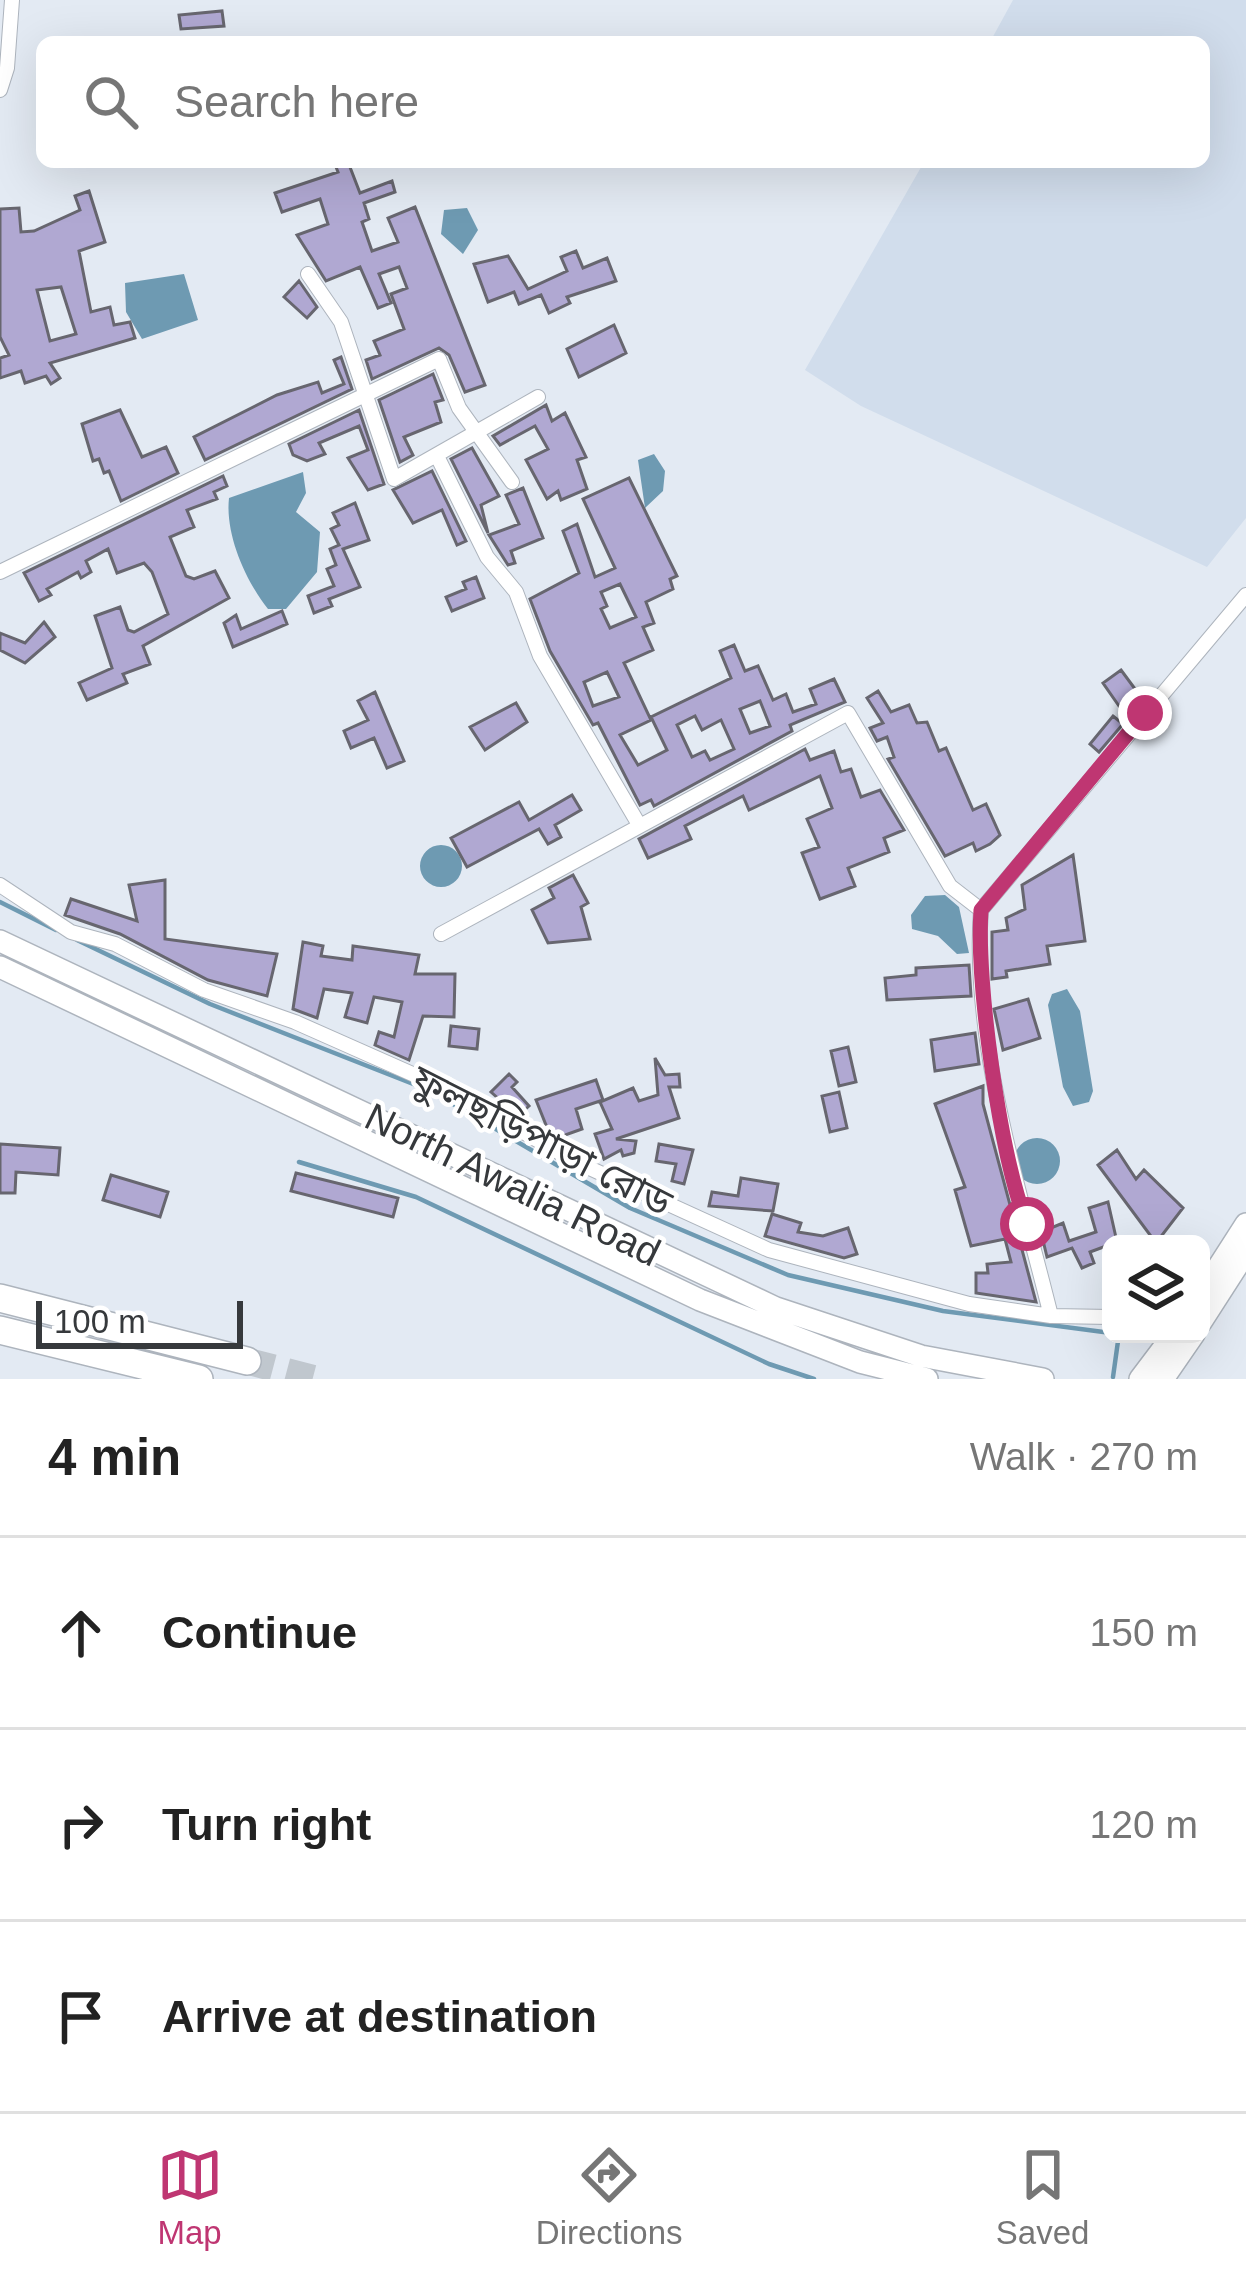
<!DOCTYPE html>
<meta charset="utf-8">
<style>
body{margin:0;font-family:Arial,"Noto Sans Bengali",sans-serif;background:#f2f2f2;color:#222}
.controls{position:absolute;right:36px;bottom:36px;display:grid;overflow:hidden;border-radius:18px;box-shadow:0 12px 48px #0002}
.controls button{width:108px;height:108px;display:grid;place-items:center;padding:0;border:0;border-bottom:3px solid #e0e0e0;background:#fff;color:#222;font:60px sans-serif}
.scale{position:absolute;left:36px;bottom:30px;width:207px;box-sizing:border-box;padding-left:12px;border:6px solid #36393c;border-top:0;font-size:33px;line-height:42px;white-space:nowrap;color:#36393c;-webkit-text-stroke:9px #fff;paint-order:stroke}
.stop{position:absolute;width:36px;height:36px;margin:-27px;border:9px solid #bf3672;border-radius:50%;background:#fff}
.stop.end{background:#bf3672;border-color:#fff;box-shadow:0 3px 12px #0008}
.list{margin:0;padding:0;list-style:none}
h2{display:flex;justify-content:space-between;align-items:center;height:156px;margin:0;padding:0 48px;font-size:51px}
h2 small{font-size:39px;font-weight:400;color:#767676}
.list li{display:grid;grid-template-columns:78px 1fr auto;gap:36px;align-items:center;box-sizing:border-box;height:192px;padding:0 48px;border-top:3px solid #e0e0e0}
.list b{display:block;font-size:45px;white-space:nowrap}
.list em{font-size:39px;font-style:normal;color:#767676}
.icon{flex:none;width:66px;height:66px;fill:none;stroke:currentColor;stroke-width:2;stroke-linecap:round;stroke-linejoin:round}
.map{position:relative;flex:none;width:1246px;height:1379px;overflow:hidden}
.search{position:absolute;background:#fff;box-shadow:0 12px 48px #0002;left:36px;right:36px;top:36px;height:132px;display:flex;align-items:center;gap:30px;box-sizing:border-box;padding:0 42px;border-radius:18px;color:#767676;font-size:45px}
.sheet{height:732px;background:#fff}
nav{display:flex;justify-content:space-around;align-items:center;box-sizing:border-box;height:168px;border-top:3px solid #e0e0e0;background:#fff;font-size:33px;color:#767676}
nav a{display:grid;justify-items:center;gap:6px}
nav .on{color:#bf3672}
.map>svg:first-child{display:block}
</style>
<div class="map">
<svg width="1246" height="1379" viewBox="0 0 1246 1379">
<rect width="100%" height="100%" fill="#e3eaf3"/>
<!-- built -->
<path fill="#d1ddec" d="M 1013,0 L 1246,0 L 1246,518 L 1207,567 L 861,406 L 805,370 L 924,162 L 1204,162 L 1204,42 L 990,42 Z"/>
<!-- water -->
<path fill="#6e9ab2" d="M 467,208 L 478,230 L 463,254 L 441,234 L 444,210 Z
M 184,274 L 198,320 L 142,339 L 126,312 L 125,283 Z
M 654,454 L 665,471 L 663,491 L 645,508 L 638,460 Z
M 303,472 L 306,493 L 296,512 L 320,532 L 317,572 L 286,609 L 268,609 C 245,580 225,534 229,498 Z
M420 866a21 21 0 1 1 42 0a21 21 0 1 1-42 0Z
M 945,895 L 959,907 L 969,953 L 957,954 L 938,936 L 912,929 L 911,915 L 925,896 Z
M 1067,989 L 1080,1011 L 1093,1091 L 1089,1102 L 1073,1106 L 1063,1087 L 1048,1005 L 1052,994 Z
M1014 1161a23 23 0 1 1 46 0a23 23 0 1 1-46 0Z"/>
<g fill="none" stroke-linecap="round" stroke-linejoin="round">
<!-- stream -->
<path stroke="#6e9ab2" stroke-width="4.5" d="M 0,902 L 56,930
M 77,940 L 210,1004 L 431,1091 L 630,1208 L 788,1275 L 943,1311 L 1111,1333
M 299,1162 L 416,1197 L 769,1364 L 814,1379
M 1120,1334 L 1150,1336
M 1113,1377 L 1119,1334"/>
</g>
<!-- building -->
<path fill="#b0a8d2" stroke="#67666f" stroke-width="3" fill-rule="evenodd" d="M 222,11 L 224,26 L 181,29 L 179,15 Z
M 334,162 L 348,162 L 360,193 L 392,181 L 395,192 L 364,203 L 369,219 L 362,222 L 372,251 L 398,242 L 388,218 L 415,207 L 485,385 L 465,392 L 449,355 L 439,348 L 372,379 L 366,360 L 380,355 L 374,341 L 404,329 L 391,294 L 407,288 L 399,267 L 379,274 L 391,303 L 378,308 L 360,267 L 326,281 L 297,235 L 328,224 L 320,199 L 282,212 L 275,193 L 338,172 Z
M 89,191 L 105,242 L 79,251 L 91,312 L 110,307 L 114,325 L 130,322 L 135,338 L 50,363 L 60,378 L 51,384 L 46,376 L 25,383 L 21,371 L 0,378 L 0,358 L 9,355 L 0,337 L 0,209 L 19,208 L 21,232 L 34,231 L 80,210 L 75,196 ZM 61,287 L 76,334 L 50,341 L 37,290 Z
M 576,251 L 583,268 L 607,258 L 616,281 L 567,297 L 570,303 L 549,313 L 541,295 L 519,304 L 514,292 L 488,302 L 474,264 L 508,256 L 528,289 L 567,271 L 561,257 Z
M 299,281 L 317,307 L 307,318 L 284,297 Z
M 614,325 L 626,353 L 579,377 L 567,349 Z
M 341,357 L 352,389 L 205,460 L 194,437 L 277,395 L 318,382 L 322,393 L 344,384 L 334,360 Z
M 433,374 L 443,400 L 435,402 L 441,422 L 404,437 L 413,455 L 400,462 L 379,400 Z
M 546,405 L 552,421 L 565,413 L 586,457 L 577,460 L 587,489 L 561,500 L 558,491 L 547,499 L 526,460 L 548,449 L 535,426 L 500,445 L 493,436 Z
M 120,410 L 142,457 L 166,447 L 178,473 L 121,501 L 109,471 L 104,473 L 99,459 L 93,461 L 82,424 Z
M 359,410 L 384,484 L 368,490 L 348,458 L 368,450 L 359,426 L 319,443 L 325,454 L 307,461 L 293,455 L 289,444 Z
M 472,448 L 499,496 L 481,505 L 488,533 L 451,459 Z
M 432,471 L 466,541 L 457,545 L 442,510 L 413,523 L 393,490 Z
M 223,476 L 227,486 L 214,492 L 217,499 L 187,510 L 194,527 L 170,537 L 186,576 L 194,579 L 215,571 L 229,598 L 143,646 L 150,664 L 123,674 L 127,683 L 87,700 L 79,683 L 112,668 L 95,616 L 120,607 L 128,630 L 134,632 L 168,614 L 152,572 L 144,563 L 117,573 L 108,549 L 86,561 L 91,572 L 81,578 L 78,572 L 47,589 L 51,595 L 39,601 L 24,573 Z
M 629,478 L 677,576 L 670,579 L 673,589 L 646,602 L 654,623 L 643,627 L 653,650 L 624,663 L 651,720 L 620,735 L 638,765 L 667,750 L 651,717 L 731,678 L 720,651 L 734,645 L 745,671 L 758,666 L 773,700 L 786,694 L 793,712 L 816,704 L 810,689 L 834,679 L 845,702 L 790,725 L 792,731 L 654,806 L 651,800 L 640,805 L 598,723 L 593,725 L 550,651 L 530,599 L 579,573 L 563,531 L 577,524 L 595,577 L 615,568 L 583,499 ZM 620,584 L 636,617 L 610,628 L 601,609 L 607,606 L 601,592 ZM 607,672 L 619,697 L 593,706 L 584,682 ZM 760,701 L 770,726 L 750,733 L 740,709 ZM 695,716 L 702,730 L 721,720 L 734,749 L 710,760 L 705,751 L 692,757 L 677,725 Z
M 523,488 L 543,538 L 511,551 L 515,563 L 508,565 L 489,535 L 519,524 L 506,495 Z
M 355,503 L 369,540 L 343,549 L 360,587 L 329,599 L 332,606 L 314,613 L 308,596 L 334,586 L 327,569 L 336,565 L 330,549 L 339,545 L 331,529 L 339,525 L 333,513 Z
M 476,577 L 484,598 L 452,611 L 446,597 L 466,589 L 463,582 Z
M 282,611 L 287,624 L 233,647 L 224,623 L 236,615 L 241,629 Z
M 44,622 L 55,637 L 25,663 L 0,650 L 0,633 L 25,643 Z
M 1121,670 L 1138,693 L 1119,706 L 1103,683 Z
M 878,691 L 891,712 L 909,705 L 917,723 L 927,722 L 939,751 L 946,748 L 973,810 L 986,804 L 1000,835 L 990,844 L 976,851 L 973,843 L 945,856 L 888,759 L 894,757 L 887,737 L 877,741 L 870,728 L 883,723 L 867,698 Z
M 375,692 L 404,761 L 387,768 L 374,738 L 351,748 L 344,731 L 368,720 L 358,701 Z
M 516,703 L 527,722 L 485,750 L 470,727 Z
M 1113,716 L 1123,724 L 1099,752 L 1090,744 Z
M 805,749 L 810,760 L 834,751 L 841,772 L 851,769 L 861,797 L 880,790 L 904,830 L 884,838 L 889,852 L 848,868 L 855,886 L 820,899 L 802,853 L 819,847 L 807,819 L 832,808 L 820,776 L 749,810 L 743,796 L 685,826 L 691,839 L 648,858 L 639,839 Z
M 572,795 L 581,810 L 555,825 L 561,837 L 548,844 L 539,829 L 467,867 L 451,838 L 519,802 L 529,820 Z
M 1073,855 L 1085,941 L 1047,946 L 1050,964 L 1006,971 L 1007,977 L 992,979 L 992,932 L 1008,930 L 1006,918 L 1025,909 L 1022,885 Z
M 573,875 L 588,903 L 581,907 L 590,939 L 548,943 L 532,910 L 554,898 L 549,888 Z
M 165,880 L 165,939 L 277,954 L 267,996 L 208,980 L 120,934 L 65,915 L 71,899 L 137,921 L 129,885 Z
M 303,942 L 323,946 L 321,956 L 352,960 L 353,946 L 419,955 L 415,974 L 455,974 L 454,1017 L 423,1016 L 409,1060 L 375,1045 L 379,1032 L 394,1037 L 402,1002 L 374,997 L 367,1023 L 345,1017 L 352,993 L 324,989 L 317,1018 L 293,1009 Z
M 969,965 L 971,996 L 887,1000 L 885,978 L 916,975 L 916,968 Z
M 1028,999 L 1040,1038 L 1003,1050 L 994,1009 Z
M 451,1026 L 479,1029 L 477,1049 L 449,1046 Z
M 975,1033 L 979,1064 L 935,1071 L 931,1040 Z
M 848,1047 L 856,1082 L 839,1086 L 831,1051 Z
M 655,1058 L 665,1075 L 679,1074 L 680,1087 L 669,1087 L 679,1118 L 616,1139 L 636,1141 L 634,1153 L 623,1156 L 621,1150 L 604,1159 L 595,1134 L 612,1129 L 600,1102 L 633,1088 L 639,1101 L 658,1095 Z
M 509,1074 L 517,1082 L 512,1087 L 529,1106 L 518,1116 L 491,1092 Z
M 596,1080 L 603,1100 L 576,1109 L 582,1129 L 557,1138 L 550,1135 L 536,1100 Z
M 983,1086 L 983,1104 L 1036,1302 L 976,1293 L 976,1273 L 988,1273 L 987,1264 L 1011,1262 L 1005,1239 L 971,1246 L 955,1190 L 965,1187 L 935,1104 Z
M 839,1092 L 847,1128 L 830,1132 L 822,1096 Z
M 0,1144 L 60,1148 L 58,1175 L 16,1172 L 15,1193 L 0,1193 Z
M 659,1144 L 693,1150 L 684,1184 L 672,1181 L 676,1164 L 656,1161 Z
M 1117,1150 L 1136,1179 L 1144,1170 L 1183,1208 L 1156,1243 L 1098,1165 Z
M 296,1173 L 398,1198 L 393,1217 L 291,1191 Z
M 111,1175 L 168,1192 L 160,1217 L 103,1200 Z
M 741,1178 L 778,1184 L 773,1211 L 709,1206 L 712,1192 L 738,1196 Z
M 1108,1202 L 1117,1242 L 1090,1252 L 1094,1263 L 1082,1268 L 1072,1248 L 1047,1257 L 1041,1232 L 1063,1223 L 1069,1241 L 1096,1232 L 1089,1208 Z
M 772,1214 L 801,1223 L 798,1232 L 823,1236 L 848,1228 L 857,1254 L 844,1258 L 765,1236 Z"/>
<g fill="none" stroke-linecap="round" stroke-linejoin="round">
<!-- motorway-tunnel -->
<path stroke="#c0c7ce" stroke-width="27" stroke-dasharray="27 14" stroke-linecap="butt" d="M 247,1361 L 315,1379"/>
<defs>
<path id="minor" d="M 0,90 L 7,68 L 12,0
M 308,274 L 341,322 L 394,479 L 538,397
M 437,456 L 487,557 L 516,592 L 540,656 L 638,823
M 0,572 L 439,359 L 459,408 L 512,482
M 0,885 L 71,932 L 115,944 L 204,990 L 295,1022 L 453,1092 L 574,1161 L 769,1250 L 969,1304 L 1051,1316 L 1111,1317
M 441,934 L 848,713 L 950,886 L 981,910
M 1051,1316 C 1020,1190 971,1042 981,910 L 1246,595"/>
<path id="primary" d="M 0,941 L 776,1308 L 921,1356 L 1043,1379
M 0,967 L 700,1300 L 860,1362 L 927,1379
M 1201,1294 L 1246,1224
M 1201,1322 L 1246,1252
M 1140,1379 L 1174,1334
M 1163,1379 L 1194,1334"/>
<path id="motorway" d="M 0,1298 L 247,1361
M 0,1330 L 199,1379"/>
</defs>
<!-- minor casing -->
<use href="#minor" stroke="#adb4bd" stroke-width="16"/>
<!-- primary casing -->
<use href="#primary" stroke="#adb4bd" stroke-width="24"/>
<!-- motorway casing -->
<use href="#motorway" stroke="#adb4bd" stroke-width="30"/>
<!-- minor -->
<use href="#minor" stroke="#fff" stroke-width="14"/>
<!-- primary -->
<use href="#primary" stroke="#fff" stroke-width="21"/>
<!-- motorway -->
<use href="#motorway" stroke="#fff" stroke-width="27"/>
</g>
<g fill="none" stroke-linecap="round" stroke-linejoin="round">
<!-- route -->
<path stroke="#bf3672" stroke-width="15" d="M 1027,1224 C 1000,1155 976,984 981,910 L 1145,713"/>
</g>
<g text-anchor="middle" stroke-width="9" stroke-linejoin="round" paint-order="stroke">
<!-- street labels -->
<g font-size="39" fill="#36393c" stroke="#fff">
<text transform="translate(542 1140) rotate(27)" y="14">ফুলছড়িপাড়া রোড</text>
<text transform="translate(513 1184) rotate(26)" y="14">North Awalia Road</text>
</g>
</g>
</svg>
<div class="controls">
<button><svg class="icon" aria-label="layers" viewBox="0 0 24 24"><path d="M12 4l9 5-9 5-9-5zM3 14l9 5 9-5"/></svg></button>
</div>
<div class="scale">100 m</div>
<div class="stop" style="left:1027px;top:1224px"></div>
<div class="stop end" style="left:1145px;top:713px"></div>
<div class="search"><svg class="icon" aria-label="search" viewBox="0 0 24 24"><circle cx="10" cy="10" r="6"/><path d="M15 15l6 6"/></svg>Search here</div>
</div>
<section class="sheet">
<h2>4 min<small>Walk · 270 m</small></h2>
<ul class="list">
<li><svg class="icon" aria-label="ahead" viewBox="0 0 24 24"><path d="M12 20V5M6 11l6-6 6 6"/></svg><div><b>Continue</b></div><em>150 m</em></li>
<li><svg class="icon" aria-label="right" viewBox="0 0 24 24"><path d="M7 20v-9h11M14 6l5 5-5 5"/></svg><div><b>Turn right</b></div><em>120 m</em></li>
<li><svg class="icon" aria-label="arrive" viewBox="0 0 24 24"><path d="M6 21V4h12l-3 4 3 4H6"/></svg><div><b>Arrive at destination</b></div></li>
</ul>
</section>
<nav>
<a class="on"><svg class="icon" aria-label="map" viewBox="0 0 24 24"><path d="M3 6l6-2 6 2 6-2v14l-6 2-6-2-6 2zM9 4v14M15 6v14"/></svg>Map</a>
<a><svg class="icon" aria-label="directions" viewBox="0 0 24 24"><path d="M12 3l9 9-9 9-9-9zM9 14v-3h6M13 9l2 2-2 2"/></svg>Directions</a>
<a><svg class="icon" aria-label="saved" viewBox="0 0 24 24"><path d="M7 4h10v16l-5-4-5 4z"/></svg>Saved</a>
</nav>
